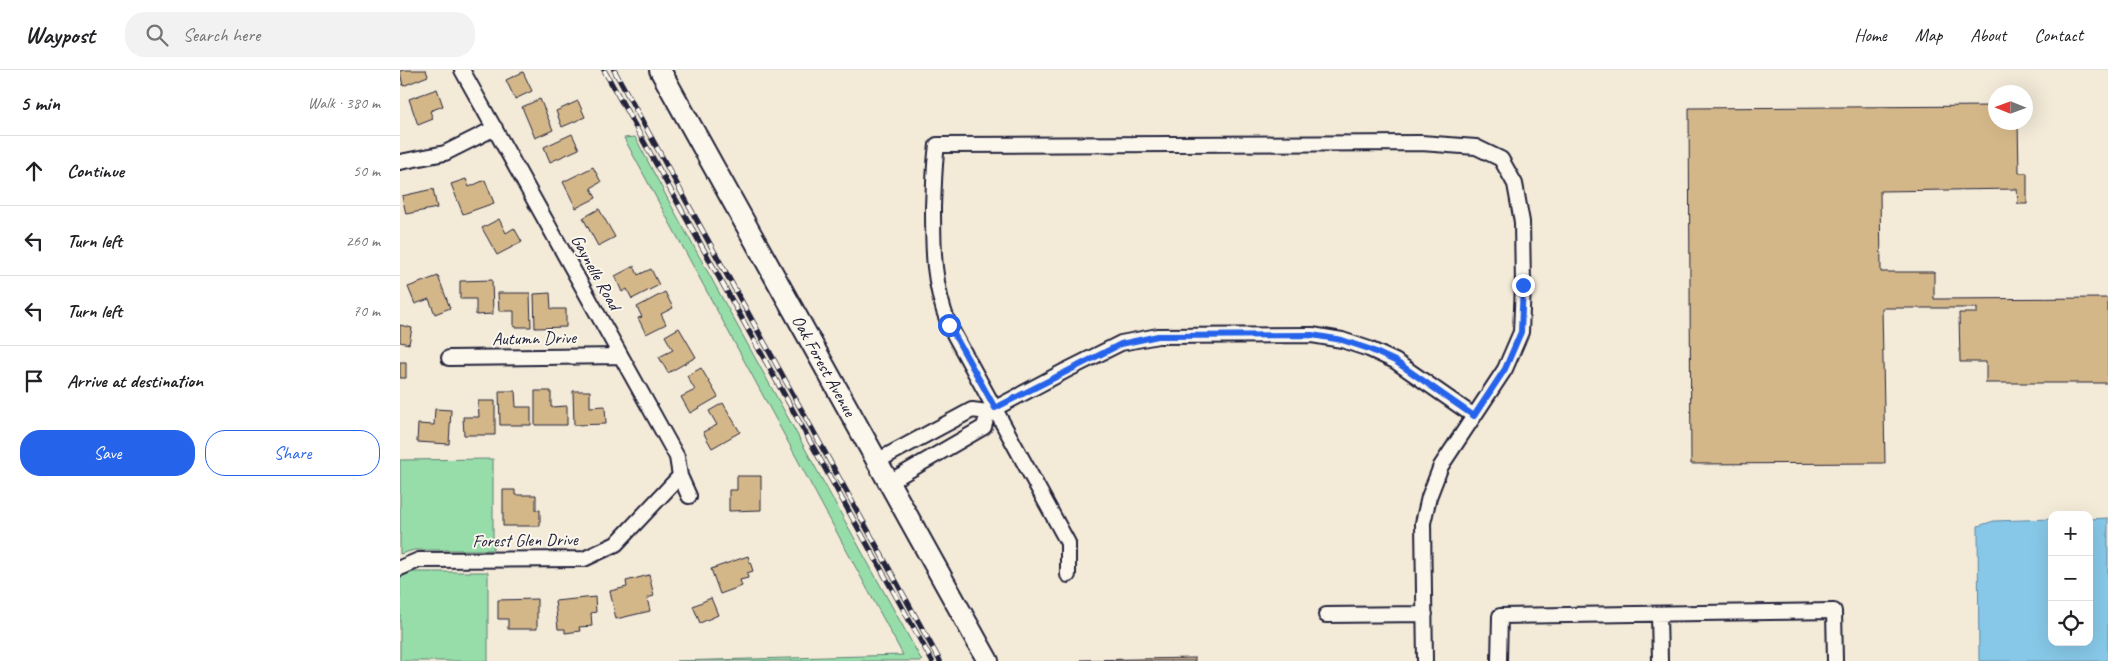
<!DOCTYPE html>
<meta charset="utf-8">
<style>
body{margin:0;font-family:Caveat,sans-serif;background:#f2f2f2;color:#202124}
.controls{position:absolute;right:15px;bottom:15px;display:grid;overflow:hidden;border-radius:10px;box-shadow:0 5px 20px #0002}
.controls button{width:45px;height:45px;display:grid;place-items:center;padding:0;border:0;border-bottom:1px solid #e0e0e0;background:#fff;color:#202124;font:25px sans-serif}
.compass{position:absolute;left:1588px;top:15px;width:45px;height:45px;border-radius:50%;background:#fff;box-shadow:0 5px 20px #0002;rotate:271deg}
.stop{position:absolute;width:15px;height:15px;margin:-11px;border:4px solid #2563eb;border-radius:50%;background:#fff}
.stop.end{background:#2563eb;border-color:#fff;box-shadow:0 1px 5px #0008}
.list{margin:0;padding:0;list-style:none}
h2{display:flex;justify-content:space-between;align-items:center;height:65px;margin:0;padding:0 20px;font-size:21px}
h2 small{font-size:16px;font-weight:400;color:#757577}
.list li{display:grid;grid-template-columns:32px 1fr auto;gap:15px;align-items:center;box-sizing:border-box;height:70px;padding:0 20px;border-top:1px solid #e0e0e0}
.list b{display:block;font-size:19px;white-space:nowrap}
.list em{font-size:16px;font-style:normal;color:#757577}
.actions{display:flex;gap:10px;padding:15px 20px}
.actions a{flex:1;padding:11px 0;border:1px solid #2563eb;border-radius:20px;text-align:center;font-size:18px;color:#2563eb}
.actions .main{background:#2563eb;color:#fff}
.icon{flex:none;width:28px;height:28px;fill:none;stroke:currentColor;stroke-width:2;stroke-linecap:round;stroke-linejoin:round}
.map{position:relative;flex:none;width:1708px;height:591px;overflow:hidden}
header{display:flex;align-items:center;gap:30px;box-sizing:border-box;height:70px;padding:0 25px;background:#fff;border-bottom:1px solid #e0e0e0}
header strong{font-size:24px}
nav{display:flex;gap:28px;margin-inline-start:auto;font-size:18px}
.search{width:350px;height:45px;background:#f2f2f2;display:flex;align-items:center;gap:12px;box-sizing:border-box;padding:0 18px;border-radius:20px;color:#757577;font-size:19px}
main{display:flex}
aside{flex:1;background:#fff}
.map>svg:first-child{display:block}
</style>
<header>
<strong>Waypost</strong>
<div class="search"><svg class="icon" aria-label="search" viewBox="0 0 24 24"><circle cx="10" cy="10" r="6"/><path d="M15 15l6 6"/></svg>Search here</div>
<nav><a>Home</a><a>Map</a><a>About</a><a>Contact</a></nav>
</header>
<main>
<aside>
<h2>5 min<small>Walk · 380 m</small></h2>
<ul class="list">
<li><svg class="icon" aria-label="ahead" viewBox="0 0 24 24"><path d="M12 20V5M6 11l6-6 6 6"/></svg><div><b>Continue</b></div><em>50 m</em></li>
<li><svg class="icon" aria-label="left" viewBox="0 0 24 24"><path d="M17 20v-9H6M10 6l-5 5 5 5"/></svg><div><b>Turn left</b></div><em>260 m</em></li>
<li><svg class="icon" aria-label="left" viewBox="0 0 24 24"><path d="M17 20v-9H6M10 6l-5 5 5 5"/></svg><div><b>Turn left</b></div><em>70 m</em></li>
<li><svg class="icon" aria-label="arrive" viewBox="0 0 24 24"><path d="M6 21V4h12l-3 4 3 4H6"/></svg><div><b>Arrive at destination</b></div></li>
</ul>
<div class="actions"><a class="main">Save</a><a>Share</a></div>
</aside>
<div class="map">
<svg width="1708" height="591" viewBox="0 0 1708 591">
<rect width="100%" height="100%" fill="#f3ead8"/>
<filter id="ink" filterUnits="userSpaceOnUse"><feTurbulence type="fractalNoise" baseFrequency=".02" numOctaves="2"/><feDisplacementMap in="SourceGraphic" scale="10" xChannelSelector="R" yChannelSelector="G"/><feConvolveMatrix kernelMatrix="1 2 1 2 8 2 1 2 1" color-interpolation-filters="sRGB"/></filter>
<g filter="url(#ink)">
<!-- green -->
<path fill="#97ddaa" stroke="#5c8072" d="M 235,67 L 272,137 L 522,591 L 276,591 L 503,585 L 224,68 Z
M 93,389 L 93,480 L 14,480 L 0,484 L 0,390 Z
M 11,502 L 88,502 L 88,591 L 0,591 L 0,508 Z"/>
<!-- water -->
<path fill="#87c8e8" stroke="#5f86a3" d="M 1708,448 L 1708,591 L 1579,591 L 1578,456 L 1594,451 L 1652,449 L 1652,572 L 1689,572 L 1689,449 Z"/>
<!-- building -->
<path fill="#d4b789" stroke="#22223b" d="M 3,0 L 26,0 L 28,6 L 3,16 L 0,1 Z
M 123,2 L 132,21 L 115,29 L 106,10 Z
M 37,19 L 43,36 L 30,41 L 33,49 L 18,55 L 9,29 Z
M 140,29 L 153,60 L 135,68 L 122,37 Z
M 178,31 L 185,47 L 162,57 L 156,41 Z
M 1596,36 L 1596,52 L 1618,52 L 1619,103 L 1627,103 L 1627,134 L 1618,134 L 1617,119 L 1480,121 L 1481,202 L 1534,202 L 1534,229 L 1708,228 L 1708,313 L 1586,313 L 1586,292 L 1560,292 L 1559,243 L 1577,243 L 1577,238 L 1482,238 L 1485,393 L 1291,394 L 1289,38 Z
M 172,64 L 179,79 L 150,92 L 144,77 Z
M 193,97 L 201,112 L 191,118 L 196,128 L 176,138 L 163,112 Z
M 66,109 L 69,117 L 85,110 L 94,133 L 63,144 L 51,114 Z
M 33,119 L 37,138 L 6,144 L 2,126 Z
M 199,139 L 215,167 L 198,176 L 183,148 Z
M 99,149 L 106,163 L 114,158 L 122,172 L 97,185 L 82,158 Z
M 234,196 L 238,205 L 251,199 L 259,215 L 232,229 L 227,219 L 222,222 L 215,206 Z
M 38,206 L 50,238 L 35,244 L 29,229 L 15,234 L 8,217 Z
M 92,210 L 93,244 L 76,245 L 76,229 L 60,229 L 60,211 Z
M 265,222 L 273,238 L 261,244 L 266,254 L 246,264 L 238,248 L 242,247 L 237,237 Z
M 98,223 L 130,223 L 131,257 L 114,257 L 114,241 L 99,241 Z
M 150,223 L 151,239 L 166,239 L 166,257 L 135,258 L 134,224 Z
M 0,255 L 12,258 L 9,274 L 0,272 Z
M 279,258 L 296,287 L 268,303 L 259,287 L 273,280 L 265,266 Z
M 0,292 L 6,292 L 6,308 L 0,308 Z
M 301,298 L 318,327 L 290,343 L 281,327 L 295,320 L 287,306 Z
M 99,321 L 115,321 L 116,337 L 131,337 L 131,355 L 100,355 Z
M 135,321 L 151,321 L 151,337 L 167,336 L 167,355 L 135,355 Z
M 173,321 L 190,321 L 190,337 L 205,336 L 206,354 L 174,355 Z
M 78,331 L 95,331 L 95,365 L 64,365 L 63,347 L 79,347 Z
M 323,333 L 340,362 L 312,378 L 303,362 L 317,355 L 309,341 Z
M 35,339 L 51,340 L 49,374 L 17,372 L 18,354 L 34,355 Z
M 337,406 L 361,406 L 361,440 L 329,441 L 329,420 L 337,420 Z
M 103,420 L 115,420 L 115,425 L 136,425 L 136,440 L 140,440 L 140,456 L 103,456 Z
M 348,486 L 353,501 L 347,503 L 348,508 L 340,510 L 342,516 L 320,524 L 311,499 Z
M 249,505 L 254,526 L 247,528 L 250,541 L 216,549 L 210,521 L 227,517 L 226,511 Z
M 195,527 L 196,542 L 191,543 L 192,556 L 179,557 L 180,561 L 165,563 L 165,559 L 158,559 L 155,531 Z
M 311,528 L 318,545 L 300,553 L 293,536 Z
M 137,529 L 137,559 L 108,559 L 108,549 L 98,549 L 98,530 Z
M 795,588 L 795,591 L 681,591 L 681,590 Z"/>
<g fill="none" stroke-linecap="round" stroke-linejoin="round">
<defs>
<path id="street" d="M 62,0 L 277,387 L 280,406 L 289,426
M 0,92 L 45,83 L 95,58
M 49,288 L 221,286
M 477,391 L 572,340 L 588,342 L 665,301 L 721,273 L 758,266 L 912,265 L 942,270 L 969,279 L 995,291 L 1074,346
M 489,412 L 584,357 L 588,342
M 0,498 L 19,490 L 184,489 L 216,474 L 280,406
M 668,505 L 668,473 L 549,255 C 533,215 533,180 533,137 C 534,116 534,96 537,75 L 1021,73 L 1076,77 L 1101,89 L 1115,114 L 1122,152 L 1123,215 L 1121,262 L 1105,299 L 1041,396 L 1029,427 L 1023,453 L 1025,591
M 1259,544 L 1260,591
M 926,545 L 1025,544
M 1099,591 L 1100,546 L 1434,541 L 1435,591"/>
<g id="secondary">
<path id="s1" d="M 260,0 L 588,591"/>
</g>
</defs>
<!-- street casing -->
<use href="#street" stroke="#22223b" stroke-width="18"/>
<!-- secondary casing -->
<use href="#secondary" stroke="#22223b" stroke-width="24"/>
<!-- street -->
<use href="#street" stroke="#fbf7ec" stroke-width="14"/>
<!-- secondary -->
<use href="#secondary" stroke="#fbf7ec" stroke-width="20"/>
<defs>
<path id="rail" d="M 204,0 L 532,591
M 214,0 L 540,591"/>
</defs>
<!-- rail casing -->
<use href="#rail" stroke="#22223b" stroke-width="5.5"/>
<!-- rail -->
<use href="#rail" stroke="#fbf7ec" stroke-width="4" stroke-dasharray="11" stroke-linecap="butt"/>
</g>
</g>
<g fill="none" stroke-linecap="round" stroke-linejoin="round" filter="url(#ink)">
<!-- route -->
<path stroke="#2563eb" stroke-width="6" d="M 549,255 L 595,338 L 721,274 L 758,266 L 912,265 L 942,270 L 969,279 L 995,291 L 1074,346 L 1105,299 L 1121,262 L 1123,215"/>
</g>
<g text-anchor="middle" stroke-width="4" stroke-linejoin="round" paint-order="stroke">
<!-- street labels -->
<g font-size="18" fill="#22223b" stroke="#fbf7ec">
<text transform="translate(196 202) rotate(61)" y="6">Gaynelle Road</text>
<text transform="translate(134 268) rotate(-1)" y="6">Autumn Drive</text>
<text dy="6" stroke="none"><textPath href="#s1" startOffset="338">Oak Forest Avenue</textPath></text>
<text transform="translate(125 470) rotate(-1)" y="6">Forest Glen Drive</text>
</g>
</g>
</svg>
<div class="controls">
<button>+</button>
<button>−</button>
<button><svg class="icon" aria-label="locate" viewBox="0 0 24 24"><circle cx="12" cy="12" r="6"/><path d="M12 2v4M12 18v4M2 12h4M18 12h4"/></svg></button>
</div>
<svg class="compass" viewBox="-18 -18 36 36"><path d="M0-13l5 13h-10z" fill="#e53935"/><path d="M0 13l5-13h-10z" fill="#757577"/></svg>
<div class="stop" style="left:549px;top:255px"></div>
<div class="stop end" style="left:1123px;top:215px"></div>
</div>
</main>
